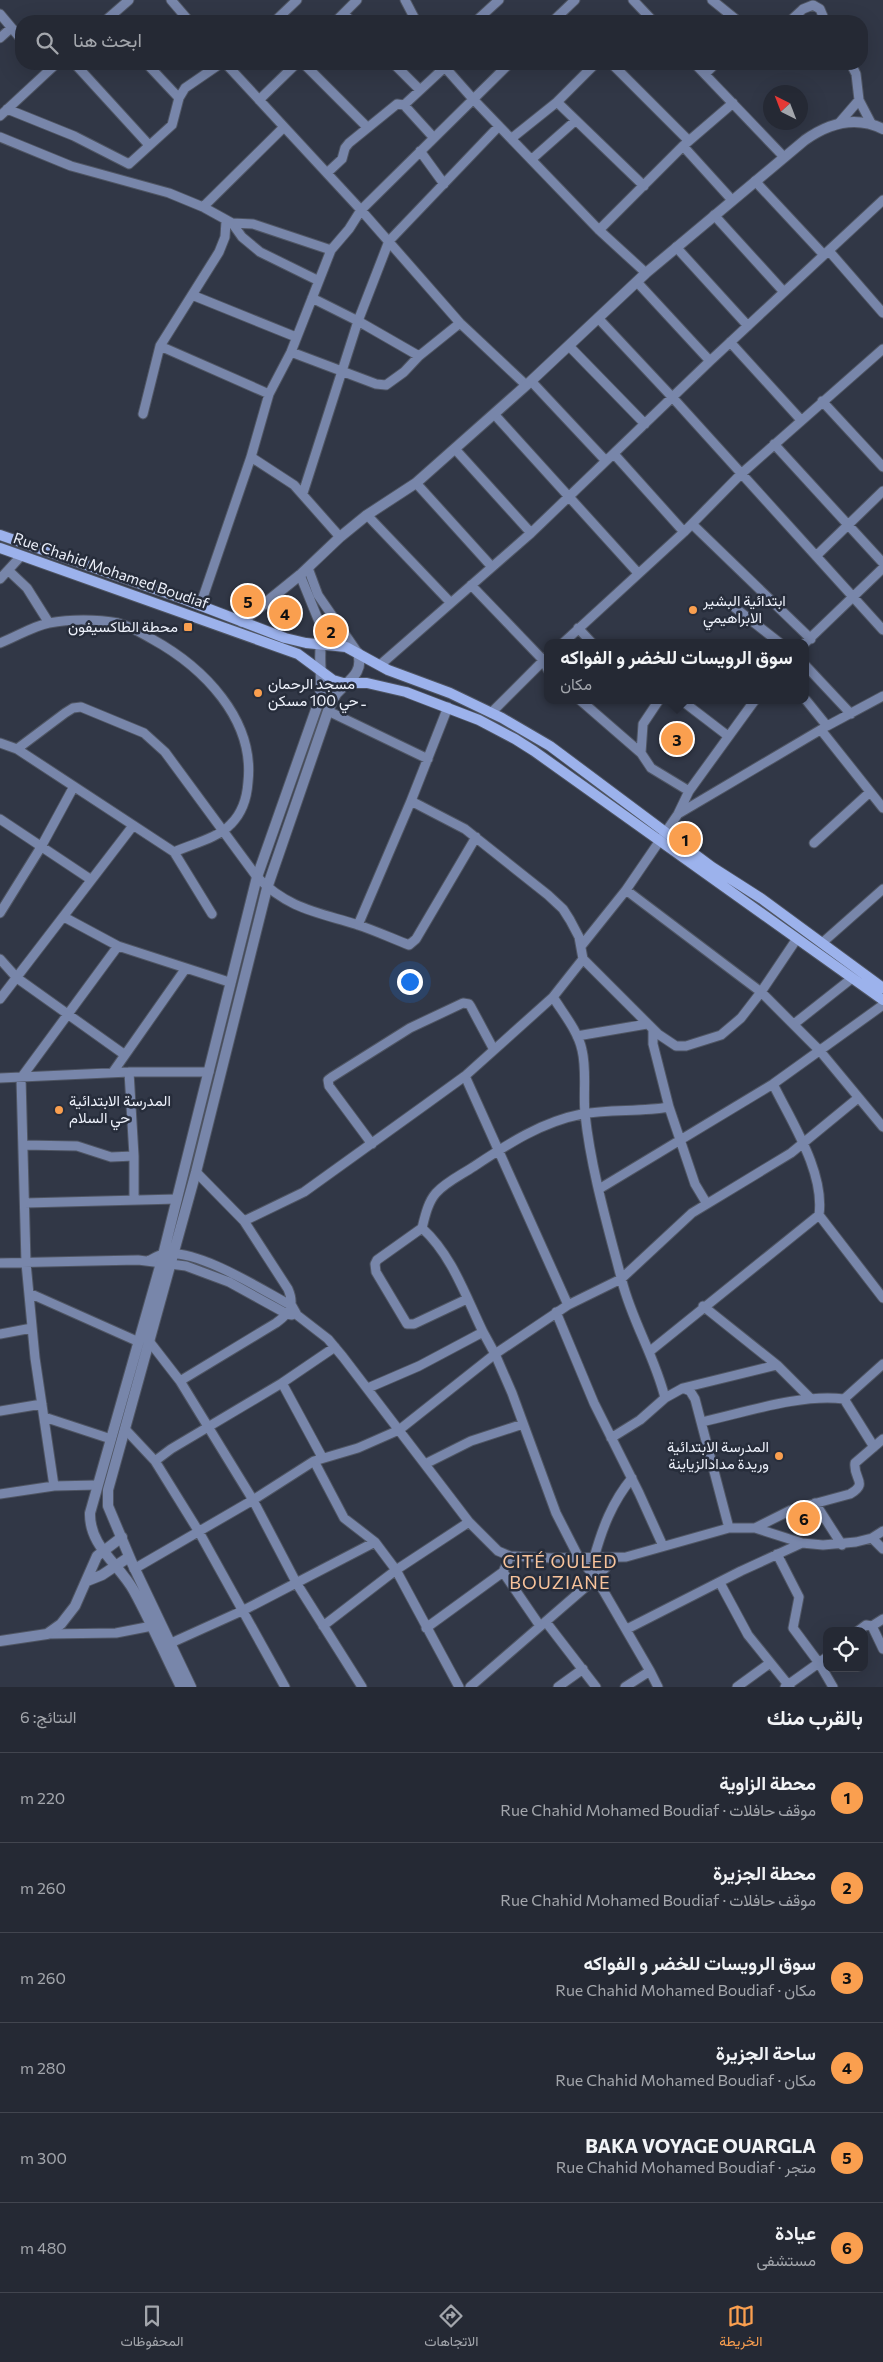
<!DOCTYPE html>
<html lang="ar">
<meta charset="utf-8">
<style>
body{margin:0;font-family:Commissioner,Vazirmatn,sans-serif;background:#2d313c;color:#f1f3f6;direction:rtl}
.controls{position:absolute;right:15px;bottom:15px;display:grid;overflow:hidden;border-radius:10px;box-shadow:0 5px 20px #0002}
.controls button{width:45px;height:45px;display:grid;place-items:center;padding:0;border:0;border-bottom:1px solid #42454f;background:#252934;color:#f1f3f6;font:25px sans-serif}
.compass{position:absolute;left:763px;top:85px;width:45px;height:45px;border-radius:50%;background:#252934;box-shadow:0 5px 20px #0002;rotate:318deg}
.you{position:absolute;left:409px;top:981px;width:18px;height:18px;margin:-12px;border:4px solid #fff;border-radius:50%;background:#1a73e8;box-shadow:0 0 0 8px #1a73e833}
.badge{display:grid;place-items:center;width:32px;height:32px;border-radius:50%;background:#fa9f4f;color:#111;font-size:16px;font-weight:700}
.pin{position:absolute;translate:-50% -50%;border:2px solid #fff;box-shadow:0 1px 5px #0006}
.popup{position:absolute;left:544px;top:639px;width:265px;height:65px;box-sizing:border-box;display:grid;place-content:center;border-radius:10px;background:#252934;filter:drop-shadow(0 1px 4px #0005);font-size:16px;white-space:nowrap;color:#a3a6ac}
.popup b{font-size:19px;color:#f1f3f6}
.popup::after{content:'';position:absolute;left:50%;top:100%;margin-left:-10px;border:10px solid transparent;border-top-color:#252934}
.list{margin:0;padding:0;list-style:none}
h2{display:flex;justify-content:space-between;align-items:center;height:65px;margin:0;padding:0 20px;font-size:21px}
h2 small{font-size:16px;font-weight:400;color:#a3a6ac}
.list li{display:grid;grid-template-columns:32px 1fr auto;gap:15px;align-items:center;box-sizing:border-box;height:90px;padding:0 20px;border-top:1px solid #42454f}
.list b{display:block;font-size:19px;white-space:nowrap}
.list p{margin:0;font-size:16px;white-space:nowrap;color:#a3a6ac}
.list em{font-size:16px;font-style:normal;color:#a3a6ac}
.icon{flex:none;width:28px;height:28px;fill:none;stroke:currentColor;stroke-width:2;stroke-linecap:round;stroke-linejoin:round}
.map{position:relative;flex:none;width:883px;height:1687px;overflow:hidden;direction:ltr}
.search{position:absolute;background:#252934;box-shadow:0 5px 20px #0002;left:15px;right:15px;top:15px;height:55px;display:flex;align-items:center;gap:12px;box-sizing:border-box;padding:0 18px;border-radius:20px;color:#a3a6ac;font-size:19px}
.sheet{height:605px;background:#252934}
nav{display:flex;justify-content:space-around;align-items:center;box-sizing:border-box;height:70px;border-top:1px solid #42454f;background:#252934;font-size:14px;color:#a3a6ac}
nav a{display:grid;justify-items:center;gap:2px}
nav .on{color:#fa9f4f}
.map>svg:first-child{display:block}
</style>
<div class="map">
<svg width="883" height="1687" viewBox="0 0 883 1687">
<rect width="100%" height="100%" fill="#313746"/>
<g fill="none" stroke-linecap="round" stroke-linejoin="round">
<defs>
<path id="minor" d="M 171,0 L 189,21
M 405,0 L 416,21
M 633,0 L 653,21
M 712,0 L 738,21
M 0,14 L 21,39
M 344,14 L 351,21
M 105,21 L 129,0
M 275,21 L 297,0
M 336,21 L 357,0
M 476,21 L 499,0
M 553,21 L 575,0
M 790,21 L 803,9 L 813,5 L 820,9 L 825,21
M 0,38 L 11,28
M 75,64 L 149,145
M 147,64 L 179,98
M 226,64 L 361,210 L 460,323 L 526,385
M 304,64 L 367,127
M 394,64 L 420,90
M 442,64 L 473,99 L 599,230 L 646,273
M 612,64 L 689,141
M 695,64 L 784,157
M 851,64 L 856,74 L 859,100 L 871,123
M 705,74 L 715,64
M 259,100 L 296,64
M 557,102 L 644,186
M 404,105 L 445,67
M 7,109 L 74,136 L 129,164
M 0,116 L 56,64
M 840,122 L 859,100
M 0,137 L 71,166 L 169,193 L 203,207 L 232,223 L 242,237 L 260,252 L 317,280
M 512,138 L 557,102 L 595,64
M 683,146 L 732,200
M 420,151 L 444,184
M 532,159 L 575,121
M 129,164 L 172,125 L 179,98 L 185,88 L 220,64
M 327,173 L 342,159 L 345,148 L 349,143 L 397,104 L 404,105 L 434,138
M 755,181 L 824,255
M 203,207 L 284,127
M 714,215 L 784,292
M 232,223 L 253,224 L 331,250
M 599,230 L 683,146 L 733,103
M 676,247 L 748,326
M 829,251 L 883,313
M 637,282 L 710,361
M 192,295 L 296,337
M 312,298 L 358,321 L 419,356
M 598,318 L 673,398 L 883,630
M 730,342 L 801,420
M 160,346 L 269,394
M 569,346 L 645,424
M 291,352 L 376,384 L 386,385 L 404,372 L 419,356 L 460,323
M 531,381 L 606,461
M 822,401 L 883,467
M 143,414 L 160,346 L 219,252 L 225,237 L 226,221
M 494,414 L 638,573
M 774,444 L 883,563
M 455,449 L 531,533
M 614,454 L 684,532
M 251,457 L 294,485 L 340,537
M 416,483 L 492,567
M 303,493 L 358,321 L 389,241 L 499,126
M 367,515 L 450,602
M 692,524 L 811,639
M 816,556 L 883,491
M 308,568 L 318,595 L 358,653
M 9,571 L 27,588 L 49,623
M 300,575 L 320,624 L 321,644
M 0,579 L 21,556
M 471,585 L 544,661 L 548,670
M 200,606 L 251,457 L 269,394 L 291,352 L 331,250 L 349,229 L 361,210 L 509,64
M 734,607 L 780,643
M 578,628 L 592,643
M 0,643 C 16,637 33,626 49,623 C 70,619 97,619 118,623 C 130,626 141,633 152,639 C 203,667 255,719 248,782 C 247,797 242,813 231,824 C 218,838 192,844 174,852 L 17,749 L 0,743
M 563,643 L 684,532 L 741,474 L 883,349
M 805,643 L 883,568
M 380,665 L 531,533 L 710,361 L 883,200
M 806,666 L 851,714
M 580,700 L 641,753 L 651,768 L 689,791
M 681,700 L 728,736
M 806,700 L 827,726
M 448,707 L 411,801 L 465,829 L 548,895 L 563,909 L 570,920 L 579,937 L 583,959 L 553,997 C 563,1013 578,1031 582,1050 C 587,1071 583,1093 585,1114 C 591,1170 608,1227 622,1281 C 632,1321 655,1357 665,1398 L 683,1388 L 690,1391 L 695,1399 L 729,1528
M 328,711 L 428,759
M 491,713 L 548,656
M 821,730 L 883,808
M 17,749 L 65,713 L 73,708 L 81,707 L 144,733 L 165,752 L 257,877 C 287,908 316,912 355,924 C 374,930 391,938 409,945 L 416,939 L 476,837
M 641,753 L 643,724 L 659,700
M 678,814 L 827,726 L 883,696
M 0,819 L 90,879
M 814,843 L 870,792
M 174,852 L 212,914
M 626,890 L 761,992 L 820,1051 L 883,1127
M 0,913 L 41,847 L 73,788
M 64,917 L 118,946 L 229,982
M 358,925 L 411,801
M 822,943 L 883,889
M 582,945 L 626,890 L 678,814 L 689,791 L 755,700
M 0,959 L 17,978 L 125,1055
M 583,959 L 658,1034 L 676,1046 L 686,1046 L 721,1035 L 741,1018 L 761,992 L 796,940
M 0,999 L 132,827
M 794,1024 L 851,979
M 653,1030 L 653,1044 L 669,1107
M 577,1036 L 647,1024
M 113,1072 L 186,968
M 129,1072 L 134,1156 L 134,1200
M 465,1076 L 568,1305
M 0,1078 L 129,1072 L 209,1072
M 773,1084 C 791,1121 825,1172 819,1215 L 883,1298
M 372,1144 L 329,1086 L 328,1080 L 332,1077 L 410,1028 L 463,1003 L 469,1004 L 471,1007 L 494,1050
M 23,1145 L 77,1146 L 111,1157 L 134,1156
M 599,1189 L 773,1084 L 883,1005
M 25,1203 L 177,1199
M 244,1221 L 304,1192 L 425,1105 L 465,1076 L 553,997
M 422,1228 C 425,1216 428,1202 436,1193 C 446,1182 461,1175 473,1167 C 508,1144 541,1122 582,1114 C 611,1109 641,1112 669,1107 L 695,1184 L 707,1204
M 150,1260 C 154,1258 159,1255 164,1254 C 199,1249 262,1290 292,1306 L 297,1315 L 328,1339 L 343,1357 L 469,1522 L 498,1551 L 510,1556 L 551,1558 L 626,1557 L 729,1528 L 755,1528 L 802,1543 L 823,1545 L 856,1542 L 872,1538 L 883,1531
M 0,1263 L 138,1260 L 186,1266 L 229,1282 L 287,1314 L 292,1315
M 29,1293 L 139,1342
M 703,1306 L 777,1365 L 810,1398
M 556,1312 L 594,1403 L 639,1493 L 663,1546
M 0,1334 L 32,1328
M 149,1341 L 180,1381 L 276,1323 C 290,1313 295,1305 288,1289 L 244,1221 L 196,1172
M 649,1352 L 819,1215
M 180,1381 L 253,1500 L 297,1584 L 362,1687
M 282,1383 L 322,1457
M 368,1388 L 419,1366 L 483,1332 C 466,1297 452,1255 422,1228 L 377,1260 L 375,1264 L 376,1272 L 407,1324 L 414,1324 L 467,1299
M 683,1388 L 777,1365
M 844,1399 L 883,1364
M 0,1411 L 42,1404
M 44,1417 L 111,1439
M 701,1422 C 743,1413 802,1393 844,1399 L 874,1447
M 125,1429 L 155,1461 L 199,1532 L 285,1687
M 611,1438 L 640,1420 L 665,1398
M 155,1461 L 171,1449 L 282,1383 L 335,1347
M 314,1461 L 358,1448 L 399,1430 L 495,1354 L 483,1332
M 425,1464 L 471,1441 L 523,1424
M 97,1485 L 54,1486 L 35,1358 L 26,1263 L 21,1078 L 118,946
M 0,1494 L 54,1486
M 815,1503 L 842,1545
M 755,1528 L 791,1510 L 850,1494 C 869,1483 853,1479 855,1463 L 883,1439
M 872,1538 L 883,1549
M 777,1554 L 799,1597 L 793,1628 L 819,1663 L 833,1687
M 594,1558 C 602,1529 612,1502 632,1478
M 134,1569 L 253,1500 L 314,1461 L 344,1518 L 375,1542 L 396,1570 L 459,1687
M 503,1572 L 540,1626
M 720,1583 L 748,1635 L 790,1687
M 883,1619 L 872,1626 L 883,1649
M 546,1622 L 596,1687
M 323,1626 L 396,1570 L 469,1522
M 426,1628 L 503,1572 L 510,1556
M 627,1629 L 741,1571 L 802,1543
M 858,1631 L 866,1625 L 872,1626
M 47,1634 L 116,1633 L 152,1626
M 171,1643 L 244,1610 L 375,1542
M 650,1671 L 658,1687
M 470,1687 L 596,1578 L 615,1558
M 558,1687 L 583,1669
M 625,1687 L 650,1671 L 596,1578 L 579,1558 L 556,1513 L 512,1393 L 495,1354 L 568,1305 L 621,1279 L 692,1213 L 791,1153 L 858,1098
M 737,1687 L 770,1663
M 785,1687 L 827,1657"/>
<path id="tertiary" d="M 242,622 L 300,575 L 340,537 L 367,515 L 416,483 L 531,381 L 646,273 L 805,140 C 829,123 855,115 883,129
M 87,1581 L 102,1575 L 129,1557
M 0,1641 L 47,1634 L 61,1624 L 75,1606 L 97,1556 L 122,1537
M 181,1687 C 165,1655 151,1622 134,1591 C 119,1564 89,1546 90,1513 L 161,1263 L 257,877 L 319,701 C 324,682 318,663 321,644
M 191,1687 L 132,1563 L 108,1506 L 108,1490 L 196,1172 L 267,888 L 328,711 C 331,705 333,698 337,693 C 349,680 364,673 358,653"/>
<path id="secondary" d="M 0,535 L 178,597 L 285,638 L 306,643 L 346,647 L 388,670 L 450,693 L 502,718 L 550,746 L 712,867 L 762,899 L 883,988
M 0,548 L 298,654 L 333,680 L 343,683 L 367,683 L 406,692 L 479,720 L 515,739 L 534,751 L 883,1000"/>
</defs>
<!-- minor casing -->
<use href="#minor" stroke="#4f5563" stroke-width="11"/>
<!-- tertiary casing -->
<use href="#tertiary" stroke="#4f5563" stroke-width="12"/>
<!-- secondary casing -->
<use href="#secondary" stroke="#4f5563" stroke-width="12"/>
<!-- minor -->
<use href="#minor" stroke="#7886aa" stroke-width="9"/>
<!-- tertiary -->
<use href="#tertiary" stroke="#7886aa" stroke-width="10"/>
<!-- secondary -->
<use href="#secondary" stroke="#9cb2ec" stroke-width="10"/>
</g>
<!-- markers -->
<g fill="#fa9f4f" stroke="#272d3b" stroke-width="2">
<circle cx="693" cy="610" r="5"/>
<rect x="183" y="622" width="10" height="10" rx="2.5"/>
<circle cx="258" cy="693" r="5"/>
<circle cx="59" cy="1110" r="5"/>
<circle cx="779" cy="1456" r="5"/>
</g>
<g text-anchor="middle" stroke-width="5" stroke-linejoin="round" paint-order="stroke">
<!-- street labels -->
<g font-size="15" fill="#ecf0fa" stroke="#272d3b">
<text transform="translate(111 571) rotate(19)" y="5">Rue Chahid Mohamed Boudiaf</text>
</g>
<!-- poi labels -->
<g font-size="15" fill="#ecf0fa" stroke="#272d3b" text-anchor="start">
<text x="703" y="606">ابتدائية البشير<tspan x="703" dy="17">الابراهيمي</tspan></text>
<text x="178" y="632" text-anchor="end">محطة الطاكسيفون</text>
<text x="268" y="689">مسجد الرحمان<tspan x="268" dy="17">ـ حي 100 مسكن</tspan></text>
<text x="69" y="1106">المدرسة الابتدائية<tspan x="69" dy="17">حي السلام</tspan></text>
<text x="769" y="1452" text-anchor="end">المدرسة الابتدائية<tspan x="769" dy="17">وريدة مدادالزياينة</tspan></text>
</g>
<!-- quarter labels -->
<g font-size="18" letter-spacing="1" fill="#f8c39b" stroke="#272d3b">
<text x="560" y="1568">CITÉ OULED<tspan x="560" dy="21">BOUZIANE</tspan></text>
</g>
</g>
</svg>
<div class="controls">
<button><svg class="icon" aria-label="locate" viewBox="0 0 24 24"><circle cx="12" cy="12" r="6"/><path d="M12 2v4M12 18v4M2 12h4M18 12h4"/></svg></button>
</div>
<svg class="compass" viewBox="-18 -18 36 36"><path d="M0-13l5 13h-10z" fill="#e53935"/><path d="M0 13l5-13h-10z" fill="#a3a6ac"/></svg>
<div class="you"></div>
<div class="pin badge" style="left:685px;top:839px">1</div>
<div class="pin badge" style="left:331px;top:631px">2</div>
<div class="pin badge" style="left:677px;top:739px">3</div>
<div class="popup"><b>سوق الرويسات للخضر و الفواكه</b>مكان</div>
<div class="pin badge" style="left:285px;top:613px">4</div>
<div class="pin badge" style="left:248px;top:601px">5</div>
<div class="pin badge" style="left:804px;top:1518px">6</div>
<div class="search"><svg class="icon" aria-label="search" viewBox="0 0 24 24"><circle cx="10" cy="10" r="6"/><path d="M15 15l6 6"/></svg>ابحث هنا</div>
</div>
<section class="sheet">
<h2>بالقرب منك<small>النتائج: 6</small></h2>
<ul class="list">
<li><span class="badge">1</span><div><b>محطة الزاوية</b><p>موقف حافلات · Rue Chahid Mohamed Boudiaf</p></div><em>220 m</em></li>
<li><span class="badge">2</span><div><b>محطة الجزيرة</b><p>موقف حافلات · Rue Chahid Mohamed Boudiaf</p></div><em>260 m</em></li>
<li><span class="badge">3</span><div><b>سوق الرويسات للخضر و الفواكه</b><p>مكان · Rue Chahid Mohamed Boudiaf</p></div><em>260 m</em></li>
<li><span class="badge">4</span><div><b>ساحة الجزيرة</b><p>مكان · Rue Chahid Mohamed Boudiaf</p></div><em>280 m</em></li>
<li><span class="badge">5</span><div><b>BAKA VOYAGE OUARGLA</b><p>متجر · Rue Chahid Mohamed Boudiaf</p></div><em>300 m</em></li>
<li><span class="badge">6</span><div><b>عيادة</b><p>مستشفى</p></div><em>480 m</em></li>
</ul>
</section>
<nav>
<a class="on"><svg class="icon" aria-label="map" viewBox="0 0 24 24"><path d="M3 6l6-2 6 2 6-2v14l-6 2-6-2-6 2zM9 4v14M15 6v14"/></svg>الخريطة</a>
<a><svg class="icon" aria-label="directions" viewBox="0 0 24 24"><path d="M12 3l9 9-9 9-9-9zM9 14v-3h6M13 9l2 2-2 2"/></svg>الاتجاهات</a>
<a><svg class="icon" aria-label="saved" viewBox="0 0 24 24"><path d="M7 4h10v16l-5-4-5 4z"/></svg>المحفوظات</a>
</nav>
